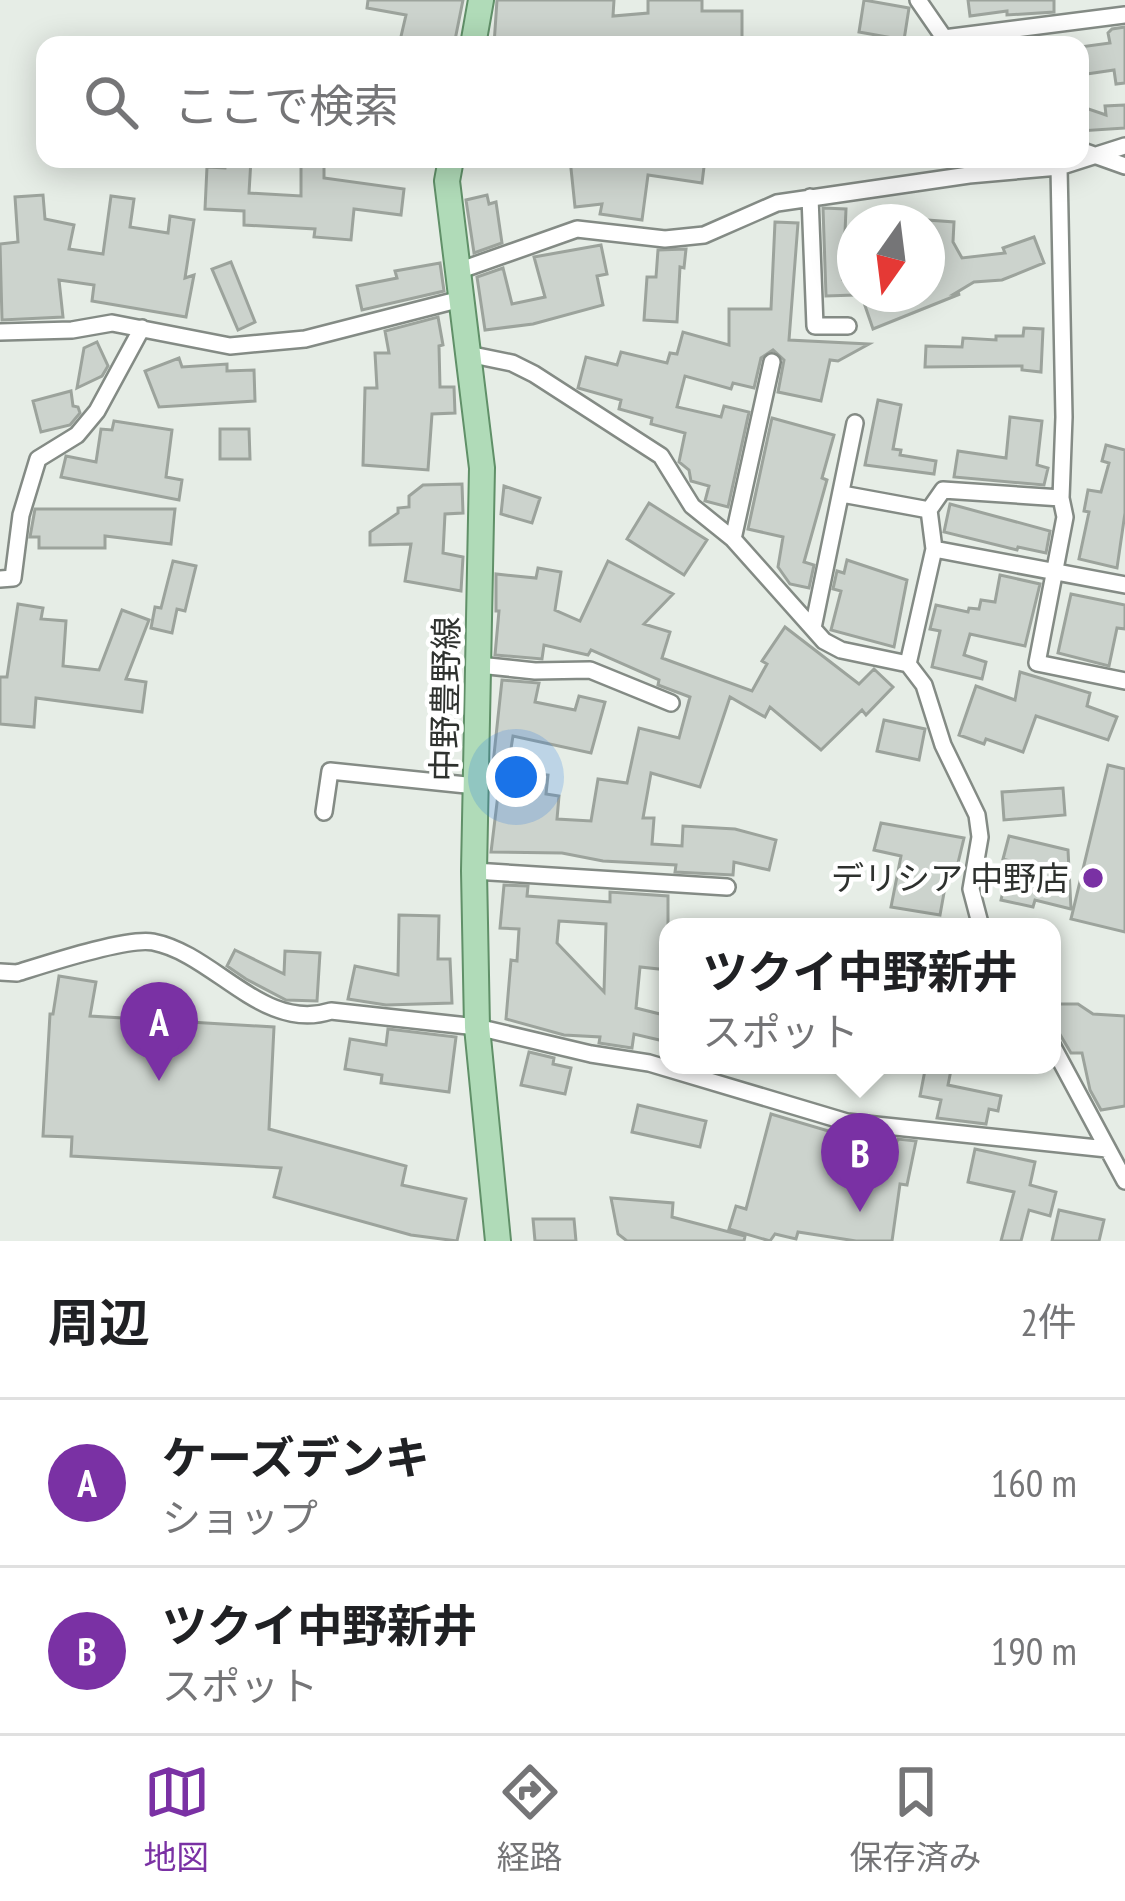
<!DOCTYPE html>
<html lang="ja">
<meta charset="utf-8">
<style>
body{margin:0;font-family:"PT Sans Narrow","Noto Sans JP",sans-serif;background:#f2f2f2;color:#202124}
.compass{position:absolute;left:837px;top:204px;width:108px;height:108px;border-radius:50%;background:#fff;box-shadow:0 6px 30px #0003;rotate:194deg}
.you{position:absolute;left:516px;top:777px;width:42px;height:42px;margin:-30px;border:9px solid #fff;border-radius:50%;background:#1a73e8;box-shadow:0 0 0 18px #1a73e833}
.badge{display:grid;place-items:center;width:78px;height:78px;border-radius:50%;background:#7a31a4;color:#fff;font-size:39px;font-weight:700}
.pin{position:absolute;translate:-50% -99px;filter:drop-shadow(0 3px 6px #0008)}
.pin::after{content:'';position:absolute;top:63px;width:42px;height:36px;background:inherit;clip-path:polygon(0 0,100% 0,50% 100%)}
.popup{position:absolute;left:659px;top:918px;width:402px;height:156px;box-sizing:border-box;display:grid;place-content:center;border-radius:24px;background:#fff;filter:drop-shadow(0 3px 9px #0005);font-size:39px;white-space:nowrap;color:#757577}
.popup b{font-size:45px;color:#202124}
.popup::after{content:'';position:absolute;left:50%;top:100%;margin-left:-24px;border:24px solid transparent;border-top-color:#fff}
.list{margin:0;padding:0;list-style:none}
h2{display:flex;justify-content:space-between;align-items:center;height:156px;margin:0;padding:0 48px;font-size:51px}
h2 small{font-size:39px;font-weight:400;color:#757577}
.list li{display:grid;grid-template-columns:78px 1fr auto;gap:36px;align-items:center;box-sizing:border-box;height:168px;padding:0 48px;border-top:3px solid #e0e0e0}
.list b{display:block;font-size:45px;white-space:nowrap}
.list p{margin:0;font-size:39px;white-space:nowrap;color:#757577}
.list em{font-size:39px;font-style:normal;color:#757577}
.icon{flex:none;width:66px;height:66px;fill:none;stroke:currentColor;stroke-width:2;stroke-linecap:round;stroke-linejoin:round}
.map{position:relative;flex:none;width:1125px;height:1241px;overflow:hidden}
.search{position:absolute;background:#fff;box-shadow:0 6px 30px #0003;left:36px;right:36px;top:36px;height:132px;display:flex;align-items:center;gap:30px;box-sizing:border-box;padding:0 42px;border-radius:24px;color:#757577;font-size:45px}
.sheet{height:492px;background:#fff}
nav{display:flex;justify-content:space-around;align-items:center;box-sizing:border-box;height:168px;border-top:3px solid #e0e0e0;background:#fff;font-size:33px;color:#757577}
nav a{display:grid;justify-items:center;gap:6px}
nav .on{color:#7a31a4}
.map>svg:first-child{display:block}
</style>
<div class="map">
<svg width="1125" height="1241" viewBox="0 0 1125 1241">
<rect width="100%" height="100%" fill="#e6ede6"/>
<!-- building -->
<path fill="#ccd3cd" stroke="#9ca39c" stroke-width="3" fill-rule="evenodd" d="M 368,0 L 463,0 L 454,45 L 399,45 L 406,15 L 367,8 Z
M 497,0 L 614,0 L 613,16 L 648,13 L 648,0 L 702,0 L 702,11 L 742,11 L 742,39 L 675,45 L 494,45 Z
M 864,0 L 909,8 L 904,40 L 859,32 Z
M 968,0 L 1054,0 L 1054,12 L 1007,15 L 1007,11 L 970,16 Z
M 1125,27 L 1125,83 L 1116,84 L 1114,70 L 1080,75 L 1080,47 L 1110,43 L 1108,33 L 1112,29 Z
M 1125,105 L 1125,128 L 1080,131 L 1080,106 L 1106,115 L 1105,106 Z
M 226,159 L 251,159 L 249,193 L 301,196 L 301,159 L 324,159 L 324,178 L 404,189 L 401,215 L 354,209 L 351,240 L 314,237 L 315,229 L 244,225 L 244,211 L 205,209 L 207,167 L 225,168 Z
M 570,159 L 705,159 L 702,183 L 648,175 L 642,220 L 600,214 L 602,204 L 575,207 Z
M 43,195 L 45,219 L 74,225 L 69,249 L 103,254 L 111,196 L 134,199 L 130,227 L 168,233 L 170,216 L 194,220 L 185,278 L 194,275 L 186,317 L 92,301 L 94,285 L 59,280 L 63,317 L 2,320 L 0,244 L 18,242 L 15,197 Z
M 487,195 L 489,204 L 496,202 L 502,243 L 474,253 L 466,200 Z
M 823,208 L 846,209 L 843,279 L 855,275 L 855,295 L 826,296 Z
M 927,220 L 954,222 L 953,242 L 962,258 L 1005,253 L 1003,248 L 1034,237 L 1044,263 L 1002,280 L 974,282 L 954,294 L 960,294 L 873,329 L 861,294 L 927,294 Z
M 775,222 L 798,223 L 789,340 L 869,344 L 838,361 L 830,360 L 821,401 L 778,392 L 784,360 L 773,350 L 761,358 L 754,388 L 733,383 L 731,389 L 685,376 L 677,407 L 721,417 L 724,406 L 749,412 L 728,507 L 705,501 L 709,486 L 691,481 L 689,470 L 679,462 L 685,433 L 651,424 L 652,418 L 619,409 L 621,400 L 578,388 L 586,357 L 617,365 L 621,352 L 667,363 L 670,353 L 677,354 L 683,332 L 729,345 L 729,309 L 771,309 Z
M 601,245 L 607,274 L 597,276 L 603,305 L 533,324 L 485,330 L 477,277 L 503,268 L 512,304 L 545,297 L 534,257 Z
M 686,249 L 684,268 L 680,267 L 677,322 L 644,320 L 647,277 L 656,277 L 658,250 Z
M 231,262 L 255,322 L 238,330 L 212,269 Z
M 440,263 L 444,291 L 362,310 L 357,286 L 397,278 L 395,271 Z
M 438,317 L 443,345 L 439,346 L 440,387 L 454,387 L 455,413 L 432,414 L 428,470 L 363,465 L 365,388 L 377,388 L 375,353 L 389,353 L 385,331 Z
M 1024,328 L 1043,329 L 1041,372 L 1022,370 L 1022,366 L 925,367 L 926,346 L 962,347 L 963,338 L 996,340 L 996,336 L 1023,336 Z
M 97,342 L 108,366 L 102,376 L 77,388 L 84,348 Z
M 179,358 L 182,367 L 227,364 L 227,371 L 254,370 L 255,401 L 159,407 L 145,371 Z
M 71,391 L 73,406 L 78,407 L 80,413 L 70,425 L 41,432 L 33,401 Z
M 878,400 L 901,405 L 893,449 L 901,450 L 900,455 L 936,461 L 934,474 L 865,465 Z
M 1010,417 L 1042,421 L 1037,465 L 1048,468 L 1044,485 L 954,477 L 958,451 L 1006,458 Z
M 772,418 L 834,435 L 822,478 L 827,480 L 804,562 L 814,565 L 809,588 L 790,584 L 778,567 L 783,537 L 748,529 Z
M 114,421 L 172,430 L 166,477 L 182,480 L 179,500 L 61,477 L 66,456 L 96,462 L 101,429 L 112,430 Z
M 220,429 L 249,429 L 250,459 L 220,459 Z
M 1106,445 L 1125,450 L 1125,513 L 1117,568 L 1079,559 L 1089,512 L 1084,511 L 1088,490 L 1101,492 L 1109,463 L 1102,461 Z
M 462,484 L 463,513 L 445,514 L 443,553 L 463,557 L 461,591 L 405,581 L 411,544 L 370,545 L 370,532 L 398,513 L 398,508 L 409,507 L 409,496 L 423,485 Z
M 504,486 L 540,498 L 532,523 L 501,514 Z
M 649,503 L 707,540 L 684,575 L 627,539 Z
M 950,504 L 1050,531 L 1046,553 L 1018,547 L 1017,550 L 944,532 Z
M 35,509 L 175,509 L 171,544 L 105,536 L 105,548 L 39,548 L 39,537 L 30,537 Z
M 847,560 L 907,580 L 894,647 L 831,630 L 841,591 L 833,589 L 837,571 L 844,573 Z
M 173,561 L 196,566 L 185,611 L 177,609 L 172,633 L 151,628 L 155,607 L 161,608 Z
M 608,561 L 673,594 L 644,624 L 670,632 L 662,658 L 752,691 L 767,664 L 762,661 L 785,627 L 859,684 L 874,669 L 893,687 L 866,715 L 862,710 L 821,750 L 770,707 L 765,717 L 730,697 L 700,787 L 651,773 L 643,818 L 654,818 L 652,844 L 682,846 L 683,826 L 735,829 L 776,840 L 769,870 L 734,862 L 733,875 L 675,872 L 676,865 L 603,861 L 562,853 L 491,852 L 501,770 L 548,775 L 546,794 L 559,796 L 557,819 L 591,821 L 598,779 L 627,783 L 639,728 L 679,738 L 690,697 L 658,685 L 659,680 L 591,650 L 588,655 L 544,645 L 542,659 L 495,655 L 499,611 L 496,611 L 496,574 L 536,578 L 538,568 L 561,572 L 555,610 L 580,621 Z
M 1000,575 L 1040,584 L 1025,646 L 970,634 L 964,655 L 986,662 L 982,679 L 932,667 L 940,631 L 930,629 L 936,605 L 968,612 L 969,608 L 979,609 L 981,600 L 995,602 Z
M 1071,594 L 1125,605 L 1125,629 L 1117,628 L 1109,666 L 1058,653 Z
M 18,604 L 43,608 L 41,619 L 66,621 L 63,666 L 99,670 L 122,610 L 149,620 L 126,679 L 146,682 L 142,712 L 36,698 L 34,727 L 0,724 L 0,677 L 7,677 Z
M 1020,672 L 1090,693 L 1087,706 L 1117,717 L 1108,740 L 1036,716 L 1023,752 L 986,739 L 984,744 L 959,735 L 976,686 L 1015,700 Z
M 502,680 L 539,683 L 535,702 L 575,710 L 579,696 L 605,702 L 591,753 L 513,736 L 508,767 L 493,764 Z
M 884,720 L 925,729 L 919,760 L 877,751 Z
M 1108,765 L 1125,769 L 1125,932 L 1071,919 Z
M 1063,788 L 1065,815 L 1004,820 L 1002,792 Z
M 881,823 L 964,838 L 957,867 L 949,865 L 940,915 L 891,907 L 901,856 L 874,850 Z
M 1009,836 L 1068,850 L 1071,909 L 1035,900 L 1033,907 L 1001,900 L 1010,861 L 1003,859 Z
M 504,885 L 528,886 L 527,896 L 610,902 L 610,892 L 668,896 L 668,970 L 640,967 L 636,1008 L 668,1016 L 668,1042 L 634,1034 L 632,1048 L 599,1043 L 600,1037 L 564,1035 L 506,1019 L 511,960 L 517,961 L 519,929 L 500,928 ZM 559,921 L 606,924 L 604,992 L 557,943 Z
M 399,915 L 439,916 L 438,959 L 450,959 L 452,1003 L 386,1005 L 348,999 L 355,966 L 398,975 Z
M 235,950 L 284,974 L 285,951 L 320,953 L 317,1001 L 286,1000 L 246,979 L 227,966 Z
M 59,976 L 96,982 L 90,1016 L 274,1027 L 269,1129 L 406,1166 L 402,1185 L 466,1199 L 457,1241 L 411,1235 L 274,1197 L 281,1168 L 71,1156 L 72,1137 L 43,1136 L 50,1014 L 53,1014 Z
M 1052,1004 L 1078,1004 L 1093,1014 L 1125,1016 L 1125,1106 L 1101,1110 L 1090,1090 L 1082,1053 L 1071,1053 L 1052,1021 Z
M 388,1029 L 456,1037 L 449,1092 L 381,1083 L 382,1075 L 345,1069 L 350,1039 L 386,1045 Z
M 529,1052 L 554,1058 L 553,1064 L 571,1068 L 565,1094 L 521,1085 Z
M 926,1065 L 952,1065 L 948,1085 L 1001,1096 L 998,1111 L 989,1109 L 986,1124 L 937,1118 L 941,1100 L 920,1096 Z
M 638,1105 L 706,1121 L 700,1147 L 632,1132 Z
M 771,1114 L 832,1132 L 827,1150 L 890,1158 L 898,1139 L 916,1141 L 907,1185 L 900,1184 L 892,1241 L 856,1241 L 798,1232 L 796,1239 L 775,1234 L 770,1241 L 729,1229 L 736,1206 L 746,1209 Z
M 975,1149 L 1035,1162 L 1030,1185 L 1056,1192 L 1050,1216 L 1029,1210 L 1021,1241 L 1001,1241 L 1014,1192 L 968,1182 Z
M 611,1198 L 673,1203 L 672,1217 L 745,1236 L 744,1241 L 627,1241 L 618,1234 Z
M 1059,1210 L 1104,1220 L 1099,1241 L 1052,1241 Z
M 533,1219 L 574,1219 L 576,1241 L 535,1241 Z"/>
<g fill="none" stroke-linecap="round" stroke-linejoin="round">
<defs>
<path id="street" d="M 918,0 L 947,42
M 944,38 L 1125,15
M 1080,150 L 1125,166
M 1059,167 L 1064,417 L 1061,498 L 1065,517 L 1037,663 L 1125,681
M 810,197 L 815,326 L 848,326
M 458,271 L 577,229 L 665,239 L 704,235 L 777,203 L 969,175 L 1059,167 L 1125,146
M 0,332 L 72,330 L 112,323 L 230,346 L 305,339 L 461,299
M 468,354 L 512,363 L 534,374 L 661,456 L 692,506 L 733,539 L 824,641 L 841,650 L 908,664 L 924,685 L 943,745 L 977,815 L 980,837 L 971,889 L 981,927
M 842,494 L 929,510
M 733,539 L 772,362
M 934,549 L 1125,585
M 0,579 L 13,578 L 21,515 L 38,459 L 77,435 L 97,411 L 142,328
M 813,628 L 855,423
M 908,664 L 934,549 L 929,510 L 943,490 L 1061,498
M 479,665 L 535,671 L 590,670 L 671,703
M 324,812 L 330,771 L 476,786
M 474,871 L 727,887
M 0,972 L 17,973 C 46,964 127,937 153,942 C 215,954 263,1033 331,1011 L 477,1027 L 591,1054 L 649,1063 L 847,1122 L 1107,1149
M 1052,1045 L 1125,1181"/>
<path id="primary" d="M 473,45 L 481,0
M 451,159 L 447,181 L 482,468 L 474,871 L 477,1027 L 498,1241"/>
</defs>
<!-- street casing -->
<use href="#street" stroke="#848b85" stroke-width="20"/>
<!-- primary casing -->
<use href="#primary" stroke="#609068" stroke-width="28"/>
<!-- street -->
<use href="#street" stroke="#fff" stroke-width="15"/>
<!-- primary -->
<use href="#primary" stroke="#b0dbb8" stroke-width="24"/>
</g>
<!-- markers -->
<circle fill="#7a31a4" stroke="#fff" stroke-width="4.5" cx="1093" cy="878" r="12"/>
<g text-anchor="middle" stroke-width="9" stroke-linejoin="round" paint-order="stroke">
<!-- street labels -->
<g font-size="33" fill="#2e312e" stroke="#fff">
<text transform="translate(445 699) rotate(-89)" y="12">中野豊野線</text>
</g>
<!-- poi labels -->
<g font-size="33" fill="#2e312e" stroke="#fff" text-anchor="end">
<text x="1069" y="890">デリシア 中野店</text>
</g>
</g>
</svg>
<svg class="compass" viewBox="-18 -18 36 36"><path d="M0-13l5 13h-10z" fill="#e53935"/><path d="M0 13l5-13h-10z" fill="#757577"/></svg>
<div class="you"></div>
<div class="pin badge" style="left:159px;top:1081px">A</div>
<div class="pin badge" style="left:860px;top:1212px">B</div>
<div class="popup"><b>ツクイ中野新井</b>スポット</div>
<div class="search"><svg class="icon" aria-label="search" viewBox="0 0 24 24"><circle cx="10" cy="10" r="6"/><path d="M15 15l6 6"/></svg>ここで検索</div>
</div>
<section class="sheet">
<h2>周辺<small>2件</small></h2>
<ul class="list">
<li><span class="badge">A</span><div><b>ケーズデンキ</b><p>ショップ</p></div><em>160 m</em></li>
<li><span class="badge">B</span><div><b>ツクイ中野新井</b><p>スポット</p></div><em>190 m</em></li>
</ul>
</section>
<nav>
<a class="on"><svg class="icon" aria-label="map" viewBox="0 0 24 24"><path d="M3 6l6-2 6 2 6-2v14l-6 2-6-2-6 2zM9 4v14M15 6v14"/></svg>地図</a>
<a><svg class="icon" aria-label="directions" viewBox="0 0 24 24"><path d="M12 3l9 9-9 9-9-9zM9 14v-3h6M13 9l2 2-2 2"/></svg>経路</a>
<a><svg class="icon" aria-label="saved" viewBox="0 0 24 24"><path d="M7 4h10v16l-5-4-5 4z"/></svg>保存済み</a>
</nav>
